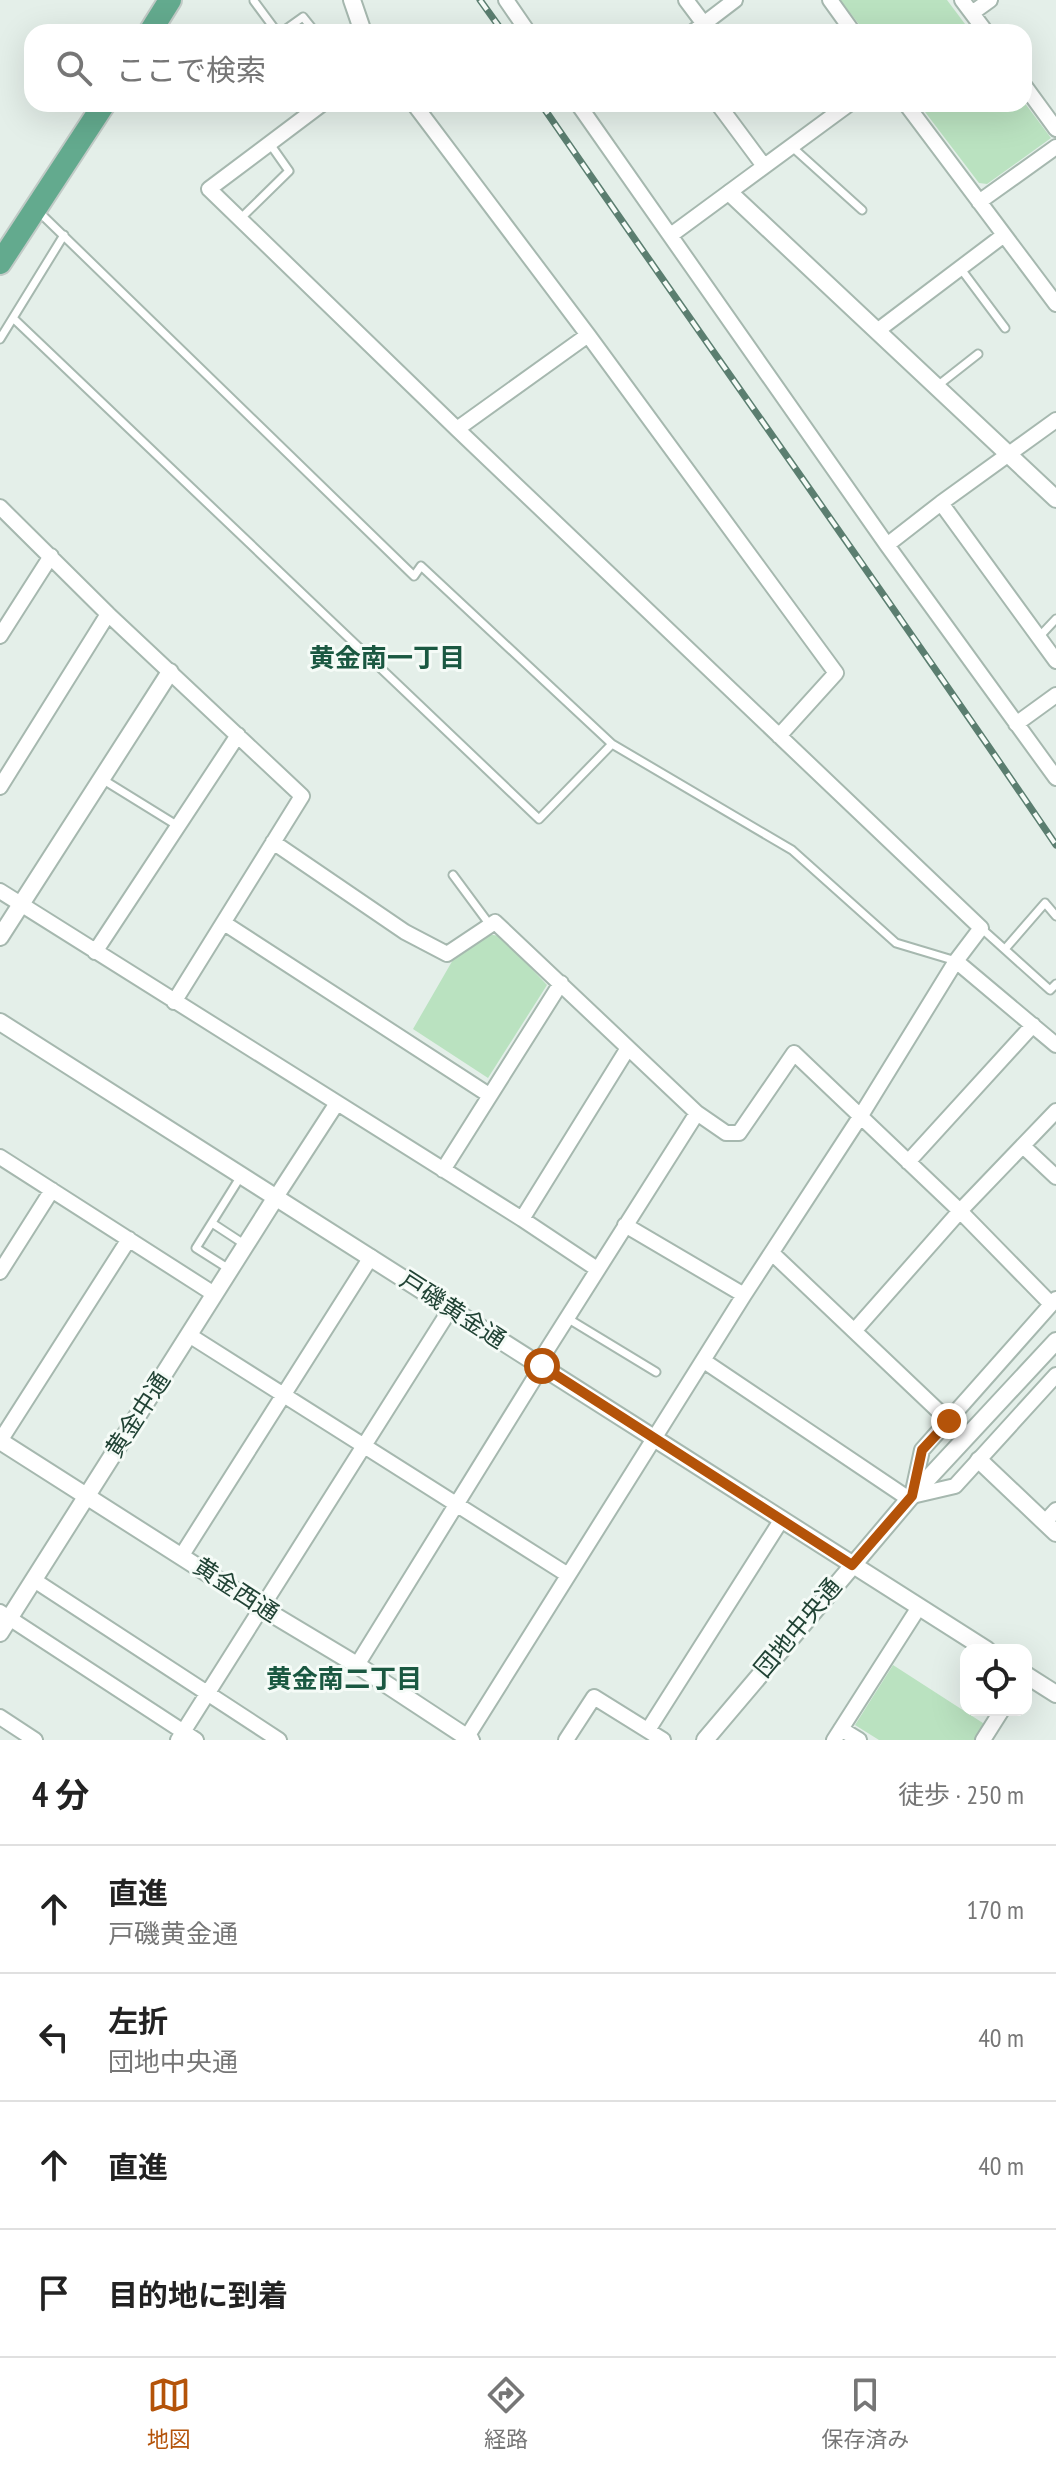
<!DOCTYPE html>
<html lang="ja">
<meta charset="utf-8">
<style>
body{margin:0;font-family:"PT Sans Narrow","Noto Sans JP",sans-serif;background:#f6f6f6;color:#222}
.controls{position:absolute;right:24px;bottom:24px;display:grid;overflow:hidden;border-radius:16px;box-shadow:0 8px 32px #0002}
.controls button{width:72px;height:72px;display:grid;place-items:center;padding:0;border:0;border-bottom:2px solid #e0e0e0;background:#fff;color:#222;font:40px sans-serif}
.stop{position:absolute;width:24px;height:24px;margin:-18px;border:6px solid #b45309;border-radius:50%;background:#fff}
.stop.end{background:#b45309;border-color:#fff;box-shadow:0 2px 8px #0008}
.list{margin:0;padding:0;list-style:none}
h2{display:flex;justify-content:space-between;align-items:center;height:104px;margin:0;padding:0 32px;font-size:34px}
h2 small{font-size:26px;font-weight:400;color:#767676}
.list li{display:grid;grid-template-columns:52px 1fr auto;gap:24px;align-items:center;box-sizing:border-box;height:128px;padding:0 32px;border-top:2px solid #e0e0e0}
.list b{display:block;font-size:30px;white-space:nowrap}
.list p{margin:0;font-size:26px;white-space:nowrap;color:#767676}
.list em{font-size:26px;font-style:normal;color:#767676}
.icon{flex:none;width:44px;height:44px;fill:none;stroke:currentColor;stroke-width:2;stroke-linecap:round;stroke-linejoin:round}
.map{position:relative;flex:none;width:1056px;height:1740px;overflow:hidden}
.search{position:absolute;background:#fff;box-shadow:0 8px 32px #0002;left:24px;right:24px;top:24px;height:88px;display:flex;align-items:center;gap:20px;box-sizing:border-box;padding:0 28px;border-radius:24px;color:#767676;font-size:30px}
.sheet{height:616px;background:#fff}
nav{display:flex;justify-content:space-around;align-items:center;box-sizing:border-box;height:112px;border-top:2px solid #e0e0e0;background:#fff;font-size:22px;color:#767676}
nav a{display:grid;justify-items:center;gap:4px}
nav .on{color:#b45309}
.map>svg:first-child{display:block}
</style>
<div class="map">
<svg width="1056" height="1740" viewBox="0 0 1056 1740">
<rect width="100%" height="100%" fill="#e4efe9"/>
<!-- green -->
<path fill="#bae2c0" d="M 840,0 L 947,0 L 971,32 L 865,32 Z
M 1024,102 L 1051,138 L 987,184 L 979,183 L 919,104 L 1024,104 Z
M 486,934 L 500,936 L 547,985 L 488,1078 L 413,1029 L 454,958 Z
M 893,1665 L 986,1725 L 976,1740 L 879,1740 L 855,1725 Z"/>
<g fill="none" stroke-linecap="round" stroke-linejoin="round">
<defs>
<path id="service" d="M 254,1 L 277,32
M 282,32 L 303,17 L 315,32
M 791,146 L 862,210
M 37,210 L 414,576 L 421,566 L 612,744 L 792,850 L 896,943 L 956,961
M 240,219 L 289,171 L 270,144
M 961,269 L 1005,328
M 13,318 L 539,819 L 612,744
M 0,339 L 64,235
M 936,387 L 978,354
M 1039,637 L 1056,619
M 102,779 L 178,826
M 453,875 L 490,925
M 981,928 L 1050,990 L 1056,984
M 1005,949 L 1045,903 L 1056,916
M 212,1223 L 244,1244
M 229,1269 L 196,1248 L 241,1176
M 567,1318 L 656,1372"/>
<path id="minor" d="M 506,0 L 528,32
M 686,0 L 704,24
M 830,0 L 853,32
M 962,0 L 986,32
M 972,13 L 990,0
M 693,32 L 735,0
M 1024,85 L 1056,129
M 322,104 L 209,189 L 457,429 L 981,928 L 956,961
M 414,104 L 588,335 L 836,673 L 779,736
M 578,104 L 887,545 L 1056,778
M 718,104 L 764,166
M 906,104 L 1056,304
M 979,202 L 1056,147
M 671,235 L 849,104
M 877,331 L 1004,235
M 457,429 L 588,335
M 941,503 L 1056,661
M 0,507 L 108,614 L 302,796 L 174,1002
M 887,545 L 941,503 L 1056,420
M 0,636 L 51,556
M 1016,724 L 1056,695
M 0,787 L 108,614
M 273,842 L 405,932 L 447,954 L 495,922 L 697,1113 L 726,1133 L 739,1133 L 794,1053 L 960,1211 L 1051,1304
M 0,891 L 522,1219 L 597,1269
M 224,923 L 489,1095
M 95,952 L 238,735
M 1024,1147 L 1056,1177
M 0,1157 L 214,1294
M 908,1162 L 1033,1025
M 443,1170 L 561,983
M 276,1197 L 337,1103
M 522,1219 L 628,1048
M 625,1225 L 744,1295
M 772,1253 L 949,1421
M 0,1272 L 52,1190
M 1056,1299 L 922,1450 L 912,1496 L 955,1486 L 1056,1375
M 855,1330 L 960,1211 L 1056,1111
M 189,1335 L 568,1575
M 704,1361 L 909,1499
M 538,1364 L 697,1113
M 0,1441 L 129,1239
M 1045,1522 L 1056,1510
M 182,1555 L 371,1257
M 34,1580 L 279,1740
M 0,1612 L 196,1740
M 357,1665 L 542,1366
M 0,1717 L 35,1740
M 841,1729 L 859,1740
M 648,1730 L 782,1519
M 178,1740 L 451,1308
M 465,1740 L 744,1295 L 860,1117 L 956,961 L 1056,1045
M 566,1740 L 594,1697 L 663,1740
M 834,1740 L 919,1607
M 983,1740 L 1002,1710"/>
<path id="tertiary" d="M 352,0 L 363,32
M 730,193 L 1056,499
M 0,937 L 170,672
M 0,1022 L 987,1650
M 0,1441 L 262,1608 L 357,1665 L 471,1740
M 979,1460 L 1056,1533
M 0,1633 L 276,1197
M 1026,1675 L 1056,1694
M 705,1740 L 909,1499 L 1056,1341"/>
<path id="primary" d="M 150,32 L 170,0
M 0,263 L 104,104"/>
</defs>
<!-- service casing -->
<use href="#service" stroke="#a6b8af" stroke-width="11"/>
<!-- minor casing -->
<use href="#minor" stroke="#a6b8af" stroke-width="18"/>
<!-- tertiary casing -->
<use href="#tertiary" stroke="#a6b8af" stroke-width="20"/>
<!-- primary casing -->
<use href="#primary" stroke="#c1cac6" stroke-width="26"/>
<!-- service -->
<use href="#service" stroke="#fff" stroke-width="7"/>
<!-- minor -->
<use href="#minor" stroke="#fff" stroke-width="14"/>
<!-- tertiary -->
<use href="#tertiary" stroke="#fff" stroke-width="16"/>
<!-- primary -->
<use href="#primary" stroke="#63aa8e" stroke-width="22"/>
<defs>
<path id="rail" d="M 480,0 L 503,32
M 541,104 C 712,352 887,596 1056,845"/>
</defs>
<!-- rail casing -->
<use href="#rail" stroke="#5b7e70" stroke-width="7"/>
<!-- rail -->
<use href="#rail" stroke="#f5fbf7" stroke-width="4" stroke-dasharray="12" stroke-linecap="butt"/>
</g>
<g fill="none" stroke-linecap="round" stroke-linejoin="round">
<!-- route -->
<path stroke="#b45309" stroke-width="10" d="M 542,1366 L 852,1565 L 912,1496 L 922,1450 L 949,1421"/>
</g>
<g text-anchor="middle" stroke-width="6" stroke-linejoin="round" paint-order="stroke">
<!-- street labels -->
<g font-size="24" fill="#214335" stroke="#f5fbf7">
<text transform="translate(453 1310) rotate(33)" y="8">戸磯黄金通</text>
<text transform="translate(138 1415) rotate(-57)" y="8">黄金中通</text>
<text transform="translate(236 1590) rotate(33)" y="8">黄金西通</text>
<text transform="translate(798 1628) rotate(-50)" y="8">団地中央通</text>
</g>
<!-- neighbourhood labels -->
<g font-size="26" font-weight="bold" fill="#1a5841" stroke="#f5fbf7">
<text x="387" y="667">黄金南一丁目</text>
<text x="344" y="1688">黄金南二丁目</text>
</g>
</g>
</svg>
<div class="controls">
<button><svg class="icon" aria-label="locate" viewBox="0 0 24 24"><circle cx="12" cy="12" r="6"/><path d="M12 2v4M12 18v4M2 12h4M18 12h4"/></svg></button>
</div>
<div class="stop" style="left:542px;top:1366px"></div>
<div class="stop end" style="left:949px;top:1421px"></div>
<div class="search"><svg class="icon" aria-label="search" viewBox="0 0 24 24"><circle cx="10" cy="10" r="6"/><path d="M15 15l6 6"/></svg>ここで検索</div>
</div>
<section class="sheet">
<h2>4 分<small>徒歩 · 250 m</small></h2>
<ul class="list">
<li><svg class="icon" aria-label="ahead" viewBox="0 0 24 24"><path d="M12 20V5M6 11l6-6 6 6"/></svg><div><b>直進</b><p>戸磯黄金通</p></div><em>170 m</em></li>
<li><svg class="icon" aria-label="left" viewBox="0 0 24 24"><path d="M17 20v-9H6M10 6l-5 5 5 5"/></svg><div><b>左折</b><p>団地中央通</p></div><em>40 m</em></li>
<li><svg class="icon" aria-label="ahead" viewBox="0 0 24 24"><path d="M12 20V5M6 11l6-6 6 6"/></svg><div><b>直進</b></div><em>40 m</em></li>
<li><svg class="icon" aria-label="arrive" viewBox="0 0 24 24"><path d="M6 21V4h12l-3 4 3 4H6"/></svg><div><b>目的地に到着</b></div></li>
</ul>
</section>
<nav>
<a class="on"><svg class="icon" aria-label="map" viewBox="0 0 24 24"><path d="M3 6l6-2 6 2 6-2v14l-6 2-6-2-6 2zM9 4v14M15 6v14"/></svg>地図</a>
<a><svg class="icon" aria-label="directions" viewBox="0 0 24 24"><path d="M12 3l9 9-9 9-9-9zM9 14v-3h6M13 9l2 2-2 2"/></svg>経路</a>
<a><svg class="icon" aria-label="saved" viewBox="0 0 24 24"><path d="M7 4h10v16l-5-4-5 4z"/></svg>保存済み</a>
</nav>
